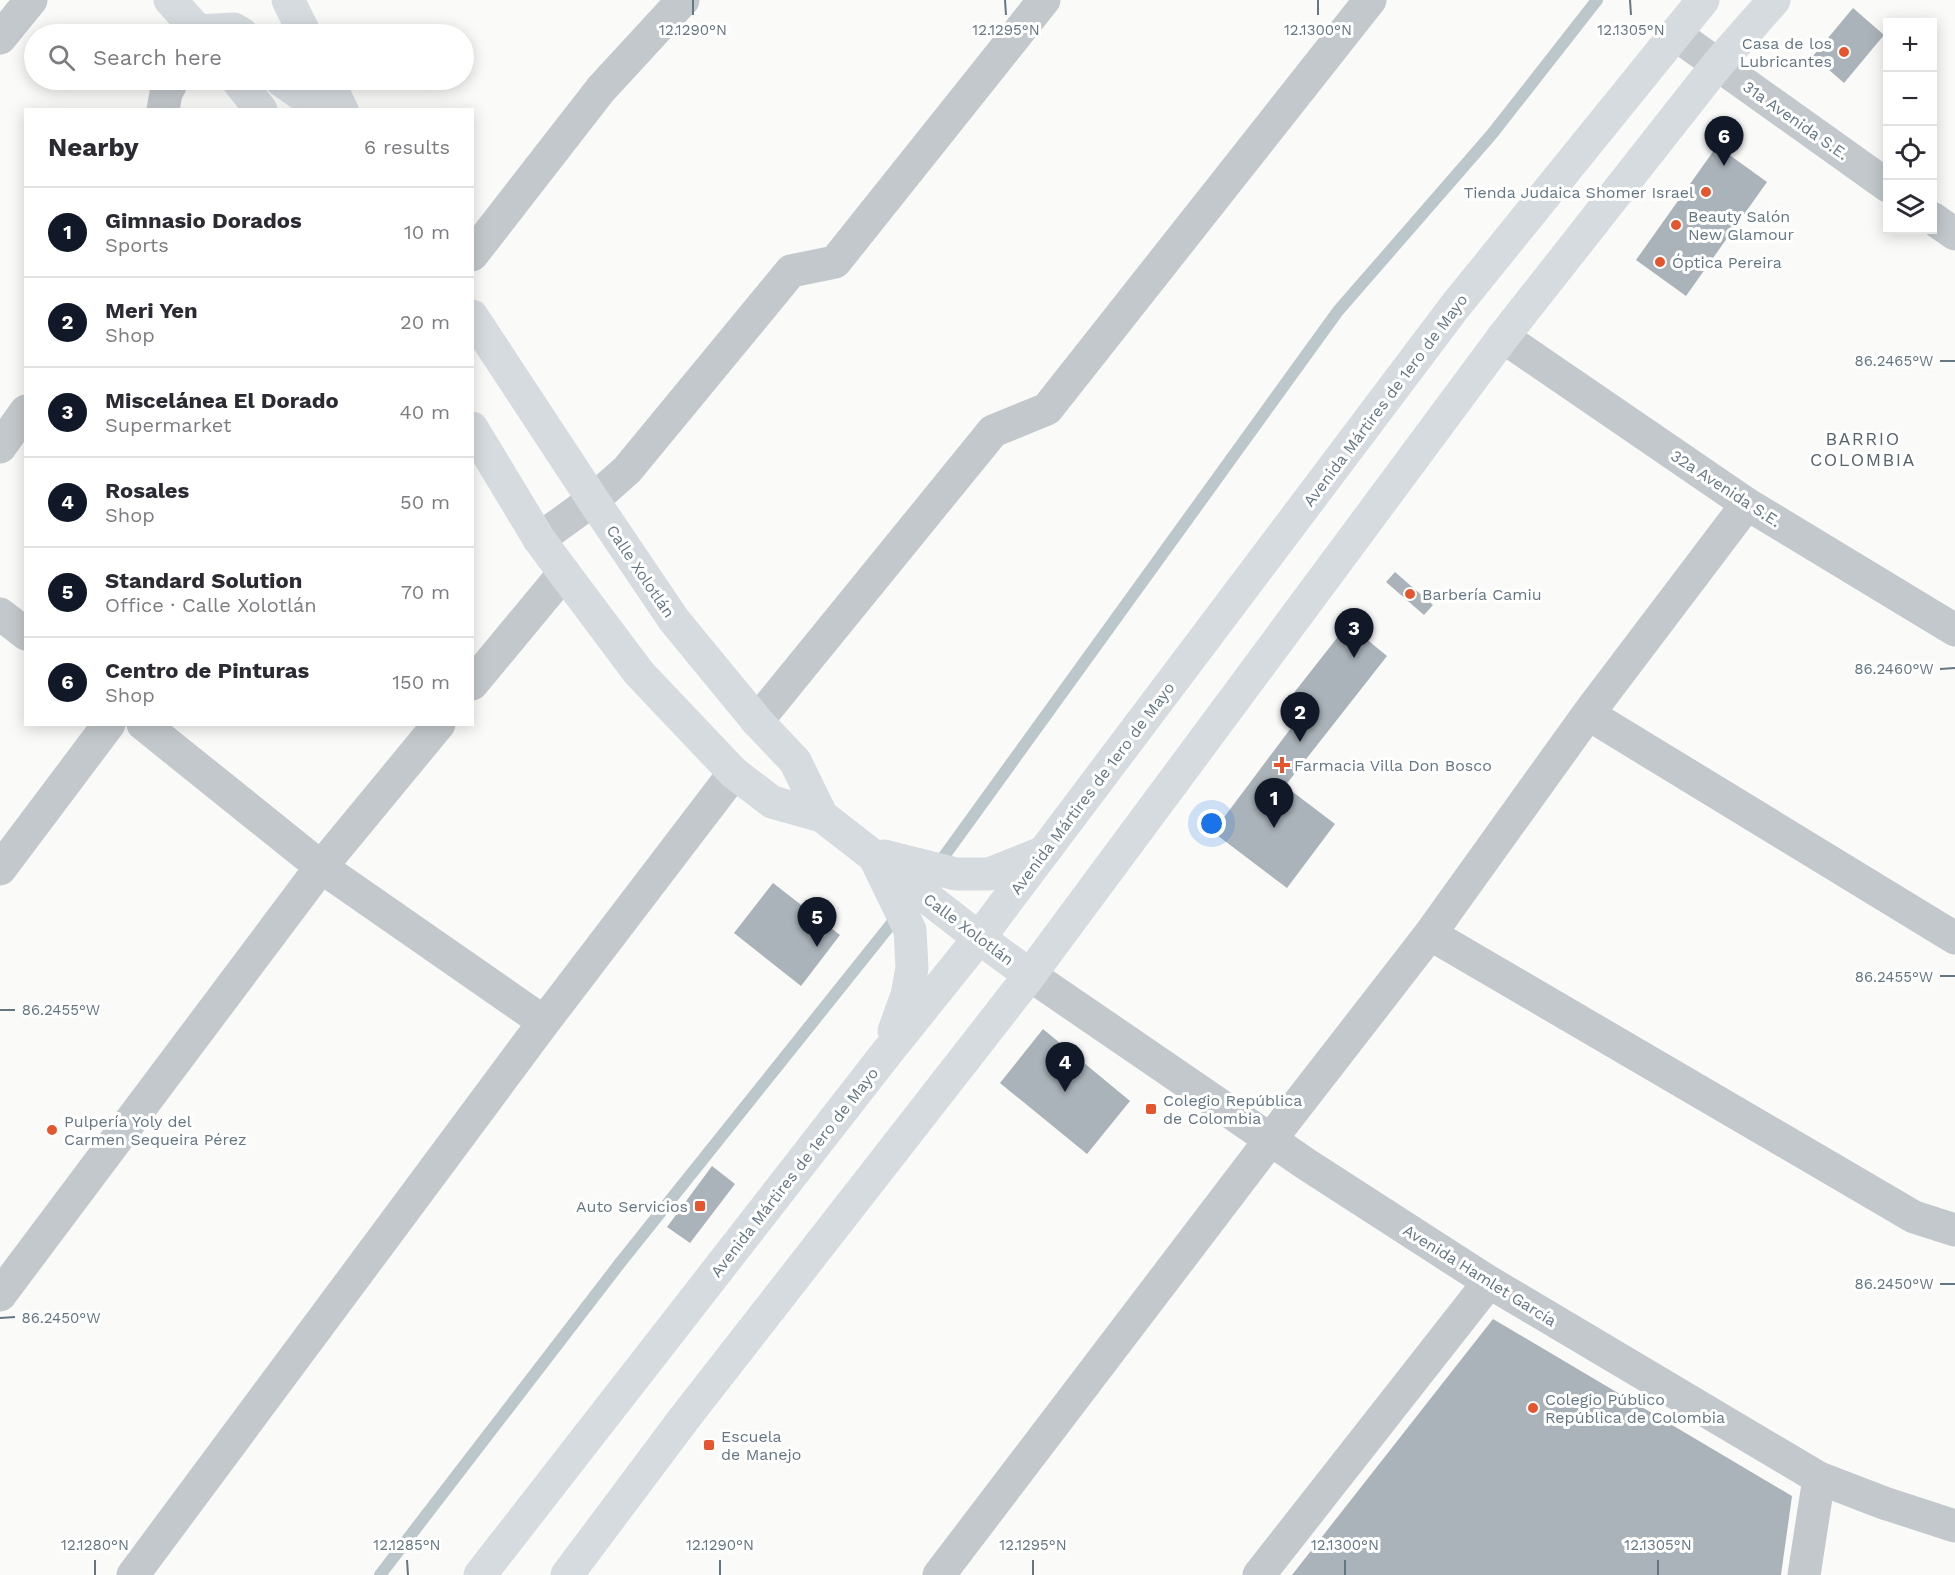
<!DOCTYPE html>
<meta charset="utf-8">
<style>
body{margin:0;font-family:"Work Sans",sans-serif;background:#f2f2f3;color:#2b2b33}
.controls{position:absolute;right:18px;top:18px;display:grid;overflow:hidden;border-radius:0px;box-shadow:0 3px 15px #0003}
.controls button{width:54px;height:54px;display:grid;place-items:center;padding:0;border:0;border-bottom:2px solid #e1e1e2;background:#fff;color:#2b2b33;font:30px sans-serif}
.you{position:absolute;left:1212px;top:824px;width:21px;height:21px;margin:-15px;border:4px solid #fff;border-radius:50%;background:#1a73e8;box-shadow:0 0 0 9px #1a73e833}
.badge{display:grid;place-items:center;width:39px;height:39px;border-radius:50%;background:#111827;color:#fff;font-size:20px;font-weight:700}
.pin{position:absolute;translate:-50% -50px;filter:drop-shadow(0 2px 3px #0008)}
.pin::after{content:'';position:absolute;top:32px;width:21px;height:18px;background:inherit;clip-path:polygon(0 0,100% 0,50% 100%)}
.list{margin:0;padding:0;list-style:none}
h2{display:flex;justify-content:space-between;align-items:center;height:78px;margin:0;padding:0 24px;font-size:26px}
h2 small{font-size:20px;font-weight:400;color:#7c7c81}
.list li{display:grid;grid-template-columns:39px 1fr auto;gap:18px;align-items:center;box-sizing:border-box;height:90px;padding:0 24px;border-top:2px solid #e1e1e2}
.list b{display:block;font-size:22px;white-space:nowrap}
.list p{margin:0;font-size:20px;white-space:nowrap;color:#7c7c81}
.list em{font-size:20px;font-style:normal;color:#7c7c81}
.icon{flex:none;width:33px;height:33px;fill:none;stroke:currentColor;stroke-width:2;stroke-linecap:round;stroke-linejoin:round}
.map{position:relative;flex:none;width:1955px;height:1575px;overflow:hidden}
.search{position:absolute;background:#fff;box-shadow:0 3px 15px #0003;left:24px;top:24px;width:450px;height:66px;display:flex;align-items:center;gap:15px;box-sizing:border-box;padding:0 21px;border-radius:33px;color:#7c7c81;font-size:22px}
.panel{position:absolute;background:#fff;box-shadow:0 3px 15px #0003;left:24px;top:108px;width:450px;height:618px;border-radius:0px}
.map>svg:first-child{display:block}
</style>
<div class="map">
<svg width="1955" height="1575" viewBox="0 0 1955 1575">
<rect width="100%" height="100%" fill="#fafaf8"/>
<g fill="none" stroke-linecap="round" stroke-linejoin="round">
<!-- stream -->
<path stroke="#bbc7cb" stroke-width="12" d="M 937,866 L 1338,311 L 1492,134 L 1597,0
M 380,1575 L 620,1263 L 900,913"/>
</g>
<!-- building -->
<path fill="#aab3b9" d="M 1853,8 L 1884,35 L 1844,83 L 1813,56 Z
M 1717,146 L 1767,182 L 1686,296 L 1636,260 Z
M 1395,572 L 1433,605 L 1424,615 L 1386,582 Z
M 1348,624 L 1387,656 L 1285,786 L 1335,824 L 1287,888 L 1213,832 L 1297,720 L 1282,708 Z
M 773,883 L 840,935 L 801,986 L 734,933 Z
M 1043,1029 L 1130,1101 L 1087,1154 L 1000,1083 Z
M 712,1166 L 735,1184 L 690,1243 L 667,1227 Z
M 1493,1319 L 1792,1496 L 1781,1575 L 1292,1575 Z"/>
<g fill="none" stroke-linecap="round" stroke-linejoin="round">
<!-- street -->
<path stroke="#c3c8cc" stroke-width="33" d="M 1675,34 L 1888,186
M 0,38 L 31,0
M 163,110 L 166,93 L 173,80
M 1932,218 L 1955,234
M 472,255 L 601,89 L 683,0
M 1503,337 L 1747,504 L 1955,630
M 0,447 L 26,411
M 539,539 L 593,500 L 627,470 L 791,271 L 835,262 L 1044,0
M 0,614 L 26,634
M 472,684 L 564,573
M 1588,714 L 1955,938
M 757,721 L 993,431 L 1047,409 L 1370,0
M 143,724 L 321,867 L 544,1022
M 0,869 L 109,724
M 1430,934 L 1914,1217 L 1955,1230
M 1030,975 L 1306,1164 L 1489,1282 L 1819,1478 L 1884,1503 L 1955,1526
M 0,1295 L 321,867 L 439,724
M 133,1575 L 544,1022 L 734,773
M 939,1575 L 1271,1139 L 1430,934 L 1588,714 L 1747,504
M 1259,1575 L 1489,1282
M 1804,1575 L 1819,1478"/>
<!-- secondary -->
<path stroke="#d6dbdf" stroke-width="33" d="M 170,0 L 201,34
M 288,0 L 305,34
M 198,31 L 234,29 L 242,34
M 237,80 L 261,110
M 281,80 L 323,110
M 327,80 L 342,110
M 472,316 L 593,500 L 674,620 L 757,721 L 795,761 L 822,816
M 472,428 L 539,539 L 564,573 L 639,673 L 734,773 L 772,802 L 822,816 L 979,938 L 1030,975
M 884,856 L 956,874 L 989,874 L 1044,852
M 877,862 L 910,930 L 912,968 L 907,995 L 894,1031
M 480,1575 L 885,1055 L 979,938 L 1456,305 L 1703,0
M 567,1575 L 683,1420 L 1030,975 L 1503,337 L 1717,65 L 1774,0"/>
</g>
<!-- ticks -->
<path fill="none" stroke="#657683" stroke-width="2" d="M 693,0 L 693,15M 1005,0 L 1006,15M 1318,0 L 1318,15M 1630,0 L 1631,15M 1940,361 L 1955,361M 1940,669 L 1955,668M 1940,976 L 1955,976M 0,1010 L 15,1010M 1940,1284 L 1955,1284M 0,1318 L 15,1317M 95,1560 L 95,1575M 407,1560 L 408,1575M 720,1560 L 720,1575M 1033,1560 L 1033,1575M 1345,1560 L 1345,1575M 1658,1560 L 1658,1575"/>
<!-- markers -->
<g fill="#e4572e" stroke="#fff" stroke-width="2">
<circle cx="1844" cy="52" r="6"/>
<circle cx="1706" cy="192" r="6"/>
<circle cx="1676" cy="225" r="6"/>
<circle cx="1660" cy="262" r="6"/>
<circle cx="1410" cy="594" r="6"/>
<path d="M1279 756h6v6h6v6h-6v6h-6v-6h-6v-6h6z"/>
<rect x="1145" y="1103" width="12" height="12" rx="3"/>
<circle cx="52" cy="1130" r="6"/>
<rect x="694" y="1200" width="12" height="12" rx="3"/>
<circle cx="1533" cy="1408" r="6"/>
<rect x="703" y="1439" width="12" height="12" rx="3"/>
</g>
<g text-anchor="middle" stroke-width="6" stroke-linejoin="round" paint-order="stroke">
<!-- poi labels -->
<g font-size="16" fill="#657683" stroke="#fff" text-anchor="start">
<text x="1832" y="49" text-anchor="end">Casa de los<tspan x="1832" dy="18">Lubricantes</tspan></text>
<text x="1694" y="198" text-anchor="end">Tienda Judaica Shomer Israel</text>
<text x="1688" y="222">Beauty Salón<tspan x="1688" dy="18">New Glamour</tspan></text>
<text x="1672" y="268">Óptica Pereira</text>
<text x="1422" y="600">Barbería Camiu</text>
<text x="1294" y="771">Farmacia Villa Don Bosco</text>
<text x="1163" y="1106">Colegio República<tspan x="1163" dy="18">de Colombia</tspan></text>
<text x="64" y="1127">Pulpería Yoly del<tspan x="64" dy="18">Carmen Sequeira Pérez</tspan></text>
<text x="688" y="1212" text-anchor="end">Auto Servicios</text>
<text x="1545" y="1405">Colegio Público<tspan x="1545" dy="18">República de Colombia</tspan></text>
<text x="721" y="1442">Escuela<tspan x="721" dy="18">de Manejo</tspan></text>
</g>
<!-- street labels -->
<g font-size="16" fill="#657683" stroke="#fff">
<text transform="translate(1796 120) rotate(35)" y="6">31a Avenida S.E.</text>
<text transform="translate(1385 400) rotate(-53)" y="6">Avenida Mártires de 1ero de Mayo</text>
<text transform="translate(1726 488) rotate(33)" y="6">32a Avenida S.E.</text>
<text transform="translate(641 571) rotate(56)" y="6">Calle Xolotlán</text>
<text transform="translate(1092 788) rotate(-53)" y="6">Avenida Mártires de 1ero de Mayo</text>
<text transform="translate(969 929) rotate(37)" y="6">Calle Xolotlán</text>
<text transform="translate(794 1172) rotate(-52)" y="6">Avenida Mártires de 1ero de Mayo</text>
<text transform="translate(1480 1275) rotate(32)" y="6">Avenida Hamlet García</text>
</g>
<!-- neighbourhood labels -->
<g font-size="18" letter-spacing="1.5" fill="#57646e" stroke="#fff">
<text x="1863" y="445">BARRIO<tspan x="1863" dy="21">COLOMBIA</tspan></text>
</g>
</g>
<g font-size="15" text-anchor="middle" fill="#657683" stroke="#fff" stroke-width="6" stroke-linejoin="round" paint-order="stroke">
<text x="693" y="35">12.1290°N</text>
<text x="1006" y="35">12.1295°N</text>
<text x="1318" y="35">12.1300°N</text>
<text x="1631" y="35">12.1305°N</text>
<text x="1894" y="366">86.2465°W</text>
<text x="1894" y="674">86.2460°W</text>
<text x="1894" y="982">86.2455°W</text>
<text x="61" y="1015">86.2455°W</text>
<text x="1894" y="1289">86.2450°W</text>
<text x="61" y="1323">86.2450°W</text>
<text x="95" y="1550">12.1280°N</text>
<text x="407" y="1550">12.1285°N</text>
<text x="720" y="1550">12.1290°N</text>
<text x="1033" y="1550">12.1295°N</text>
<text x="1345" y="1550">12.1300°N</text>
<text x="1658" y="1550">12.1305°N</text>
</g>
</svg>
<div class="controls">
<button>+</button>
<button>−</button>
<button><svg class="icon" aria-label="locate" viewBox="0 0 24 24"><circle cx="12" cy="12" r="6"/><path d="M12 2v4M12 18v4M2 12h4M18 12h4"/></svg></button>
<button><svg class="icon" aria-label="layers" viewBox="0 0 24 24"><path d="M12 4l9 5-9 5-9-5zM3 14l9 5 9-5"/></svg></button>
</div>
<div class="you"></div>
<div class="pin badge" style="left:1274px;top:828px">1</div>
<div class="pin badge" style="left:1300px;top:742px">2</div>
<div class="pin badge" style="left:1354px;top:658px">3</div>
<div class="pin badge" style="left:1065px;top:1092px">4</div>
<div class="pin badge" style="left:817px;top:947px">5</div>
<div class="pin badge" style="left:1724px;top:166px">6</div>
<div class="search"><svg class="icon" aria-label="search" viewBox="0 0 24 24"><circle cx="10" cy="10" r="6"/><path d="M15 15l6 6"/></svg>Search here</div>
<section class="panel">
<h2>Nearby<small>6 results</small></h2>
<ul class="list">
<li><span class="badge">1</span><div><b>Gimnasio Dorados</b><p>Sports</p></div><em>10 m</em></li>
<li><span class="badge">2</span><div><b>Meri Yen</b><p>Shop</p></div><em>20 m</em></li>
<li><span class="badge">3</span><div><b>Miscelánea El Dorado</b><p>Supermarket</p></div><em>40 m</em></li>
<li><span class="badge">4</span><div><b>Rosales</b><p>Shop</p></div><em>50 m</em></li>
<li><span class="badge">5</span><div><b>Standard Solution</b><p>Office · Calle Xolotlán</p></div><em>70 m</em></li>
<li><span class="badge">6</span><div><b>Centro de Pinturas</b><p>Shop</p></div><em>150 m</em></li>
</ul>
</section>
</div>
